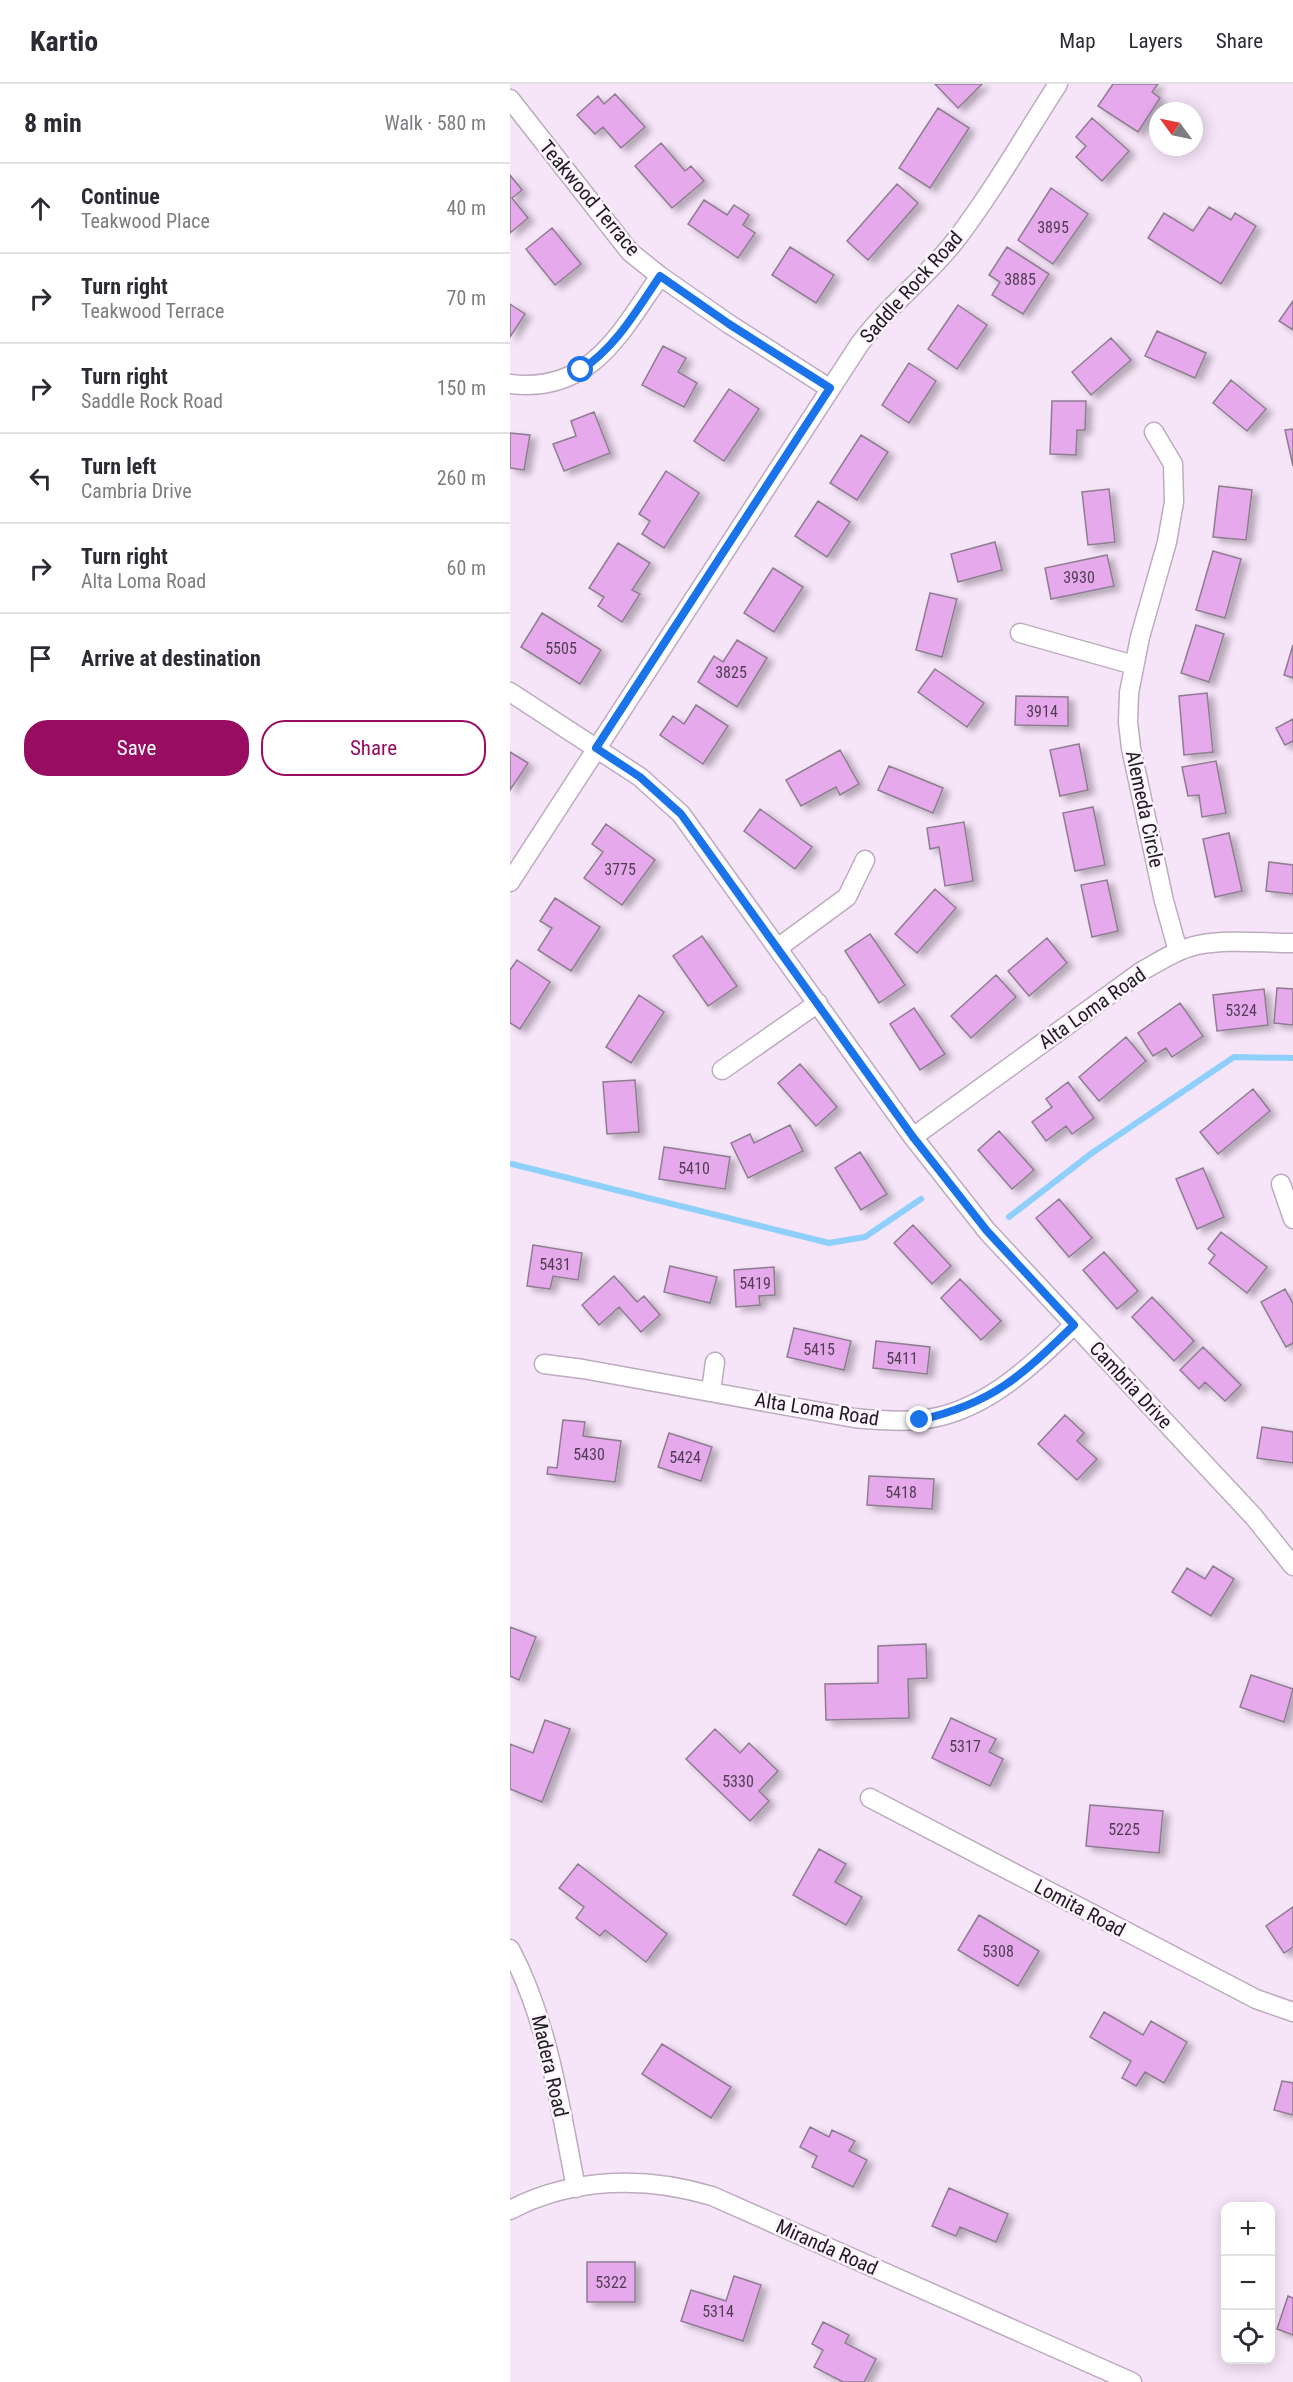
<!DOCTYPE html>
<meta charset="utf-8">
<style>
body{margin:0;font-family:"Roboto Condensed",sans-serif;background:#f7f7f7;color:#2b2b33}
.controls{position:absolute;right:18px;bottom:18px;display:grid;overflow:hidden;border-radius:12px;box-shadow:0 3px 15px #0003}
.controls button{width:54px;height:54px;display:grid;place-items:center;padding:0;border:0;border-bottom:2px solid #e1e1e2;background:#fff;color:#2b2b33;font:30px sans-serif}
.compass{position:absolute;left:639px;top:18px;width:54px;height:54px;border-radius:50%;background:#fff;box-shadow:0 3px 15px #0003;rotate:303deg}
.stop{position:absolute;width:18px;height:18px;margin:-14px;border:4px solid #1a73e8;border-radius:50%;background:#fff}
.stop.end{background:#1a73e8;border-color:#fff;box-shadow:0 2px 6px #0008}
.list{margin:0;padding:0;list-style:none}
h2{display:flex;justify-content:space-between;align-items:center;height:78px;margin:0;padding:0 24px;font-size:26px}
h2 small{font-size:20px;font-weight:400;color:#7c7c81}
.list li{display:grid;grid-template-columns:39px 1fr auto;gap:18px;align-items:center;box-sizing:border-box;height:90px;padding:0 24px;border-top:2px solid #e1e1e2}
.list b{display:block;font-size:22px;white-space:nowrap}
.list p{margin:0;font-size:20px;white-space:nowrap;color:#7c7c81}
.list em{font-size:20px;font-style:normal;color:#7c7c81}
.actions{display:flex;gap:12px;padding:18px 24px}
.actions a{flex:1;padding:14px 0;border:2px solid #980d61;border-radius:24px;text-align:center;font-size:21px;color:#980d61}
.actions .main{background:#980d61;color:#fff}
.icon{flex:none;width:33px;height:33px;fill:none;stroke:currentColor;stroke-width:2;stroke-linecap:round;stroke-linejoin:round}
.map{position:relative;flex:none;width:783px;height:2298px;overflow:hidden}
header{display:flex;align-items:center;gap:36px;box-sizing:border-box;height:84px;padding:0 30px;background:#fff;border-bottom:2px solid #e1e1e2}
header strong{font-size:28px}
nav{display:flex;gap:33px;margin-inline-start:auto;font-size:21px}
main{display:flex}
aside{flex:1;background:#fff}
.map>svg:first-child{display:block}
</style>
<header>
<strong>Kartio</strong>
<nav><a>Map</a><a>Layers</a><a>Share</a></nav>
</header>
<main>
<aside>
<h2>8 min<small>Walk · 580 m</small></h2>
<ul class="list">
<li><svg class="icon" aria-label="ahead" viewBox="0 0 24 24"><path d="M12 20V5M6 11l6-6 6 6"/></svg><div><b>Continue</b><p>Teakwood Place</p></div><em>40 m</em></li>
<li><svg class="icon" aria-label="right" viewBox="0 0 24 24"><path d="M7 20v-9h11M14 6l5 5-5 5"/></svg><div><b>Turn right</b><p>Teakwood Terrace</p></div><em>70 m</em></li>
<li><svg class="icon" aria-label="right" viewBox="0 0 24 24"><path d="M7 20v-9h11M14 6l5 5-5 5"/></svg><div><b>Turn right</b><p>Saddle Rock Road</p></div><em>150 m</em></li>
<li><svg class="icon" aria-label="left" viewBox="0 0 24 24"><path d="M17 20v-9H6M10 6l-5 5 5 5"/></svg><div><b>Turn left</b><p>Cambria Drive</p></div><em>260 m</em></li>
<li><svg class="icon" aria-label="right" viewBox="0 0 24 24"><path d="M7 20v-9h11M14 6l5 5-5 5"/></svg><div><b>Turn right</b><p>Alta Loma Road</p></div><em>60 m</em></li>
<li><svg class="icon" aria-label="arrive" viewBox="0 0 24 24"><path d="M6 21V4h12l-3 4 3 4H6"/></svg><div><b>Arrive at destination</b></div></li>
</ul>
<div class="actions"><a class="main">Save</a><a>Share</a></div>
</aside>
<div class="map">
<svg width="783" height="2298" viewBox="0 0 783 2298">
<defs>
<filter id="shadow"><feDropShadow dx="6" dy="4" stdDeviation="3" flood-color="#0004"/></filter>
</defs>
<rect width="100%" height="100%" fill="#f6e4f8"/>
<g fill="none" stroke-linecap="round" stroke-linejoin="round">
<!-- stream -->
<path stroke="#8ed0fb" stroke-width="6" d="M 2,1080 L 319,1159 L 355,1153 L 411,1115
M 499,1133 L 582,1069 L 724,973 L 783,974"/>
</g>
<!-- building -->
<path fill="#e5a9ec" stroke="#8e7d90" stroke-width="1.5" filter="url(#shadow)" d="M 425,0 L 472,0 L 448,24 Z
M 603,0 L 648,0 L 642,8 L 650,14 L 628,48 L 588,22 Z
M 105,10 L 135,43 L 111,64 L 93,43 L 85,50 L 67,31 L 88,12 L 94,20 Z
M 428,24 L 459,44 L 420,104 L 389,84 Z
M 582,34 L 619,67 L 592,97 L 566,73 L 576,62 L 566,53 Z
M 151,59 L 175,87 L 181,82 L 194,97 L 162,124 L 125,82 Z
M 0,91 L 12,106 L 2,114 L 18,134 L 0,149 Z
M 387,100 L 408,119 L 358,176 L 337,157 Z
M 541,104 L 578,130 L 543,180 L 508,156 Z
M 194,116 L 217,131 L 224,121 L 239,131 L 233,141 L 245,149 L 228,174 L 178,140 Z
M 699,123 L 721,136 L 725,129 L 746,142 L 711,200 L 638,154 L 654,129 L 683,147 Z
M 42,144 L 71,180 L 45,201 L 16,165 Z
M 280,163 L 324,191 L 306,219 L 262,191 Z
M 497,163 L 539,190 L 513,230 L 482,211 L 490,198 L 479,191 Z
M 783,217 L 783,246 L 769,237 Z
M 0,220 L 15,230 L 0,253 Z
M 448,221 L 477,241 L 447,285 L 418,265 Z
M 647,247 L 696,269 L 685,294 L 635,272 Z
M 601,254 L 621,276 L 581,311 L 562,288 Z
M 153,262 L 176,274 L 168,288 L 187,299 L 174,323 L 132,301 Z
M 399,279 L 426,297 L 399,339 L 372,321 Z
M 721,296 L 756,325 L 737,347 L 703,319 Z
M 219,305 L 249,325 L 214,377 L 184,357 Z
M 542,317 L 576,317 L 575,346 L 567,346 L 566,371 L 540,370 Z
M 84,328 L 100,369 L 54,387 L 43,360 L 66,352 L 61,337 Z
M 783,345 L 783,382 L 775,346 Z
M 0,349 L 20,351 L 14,386 L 0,384 Z
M 351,351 L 378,368 L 347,416 L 320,399 Z
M 156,387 L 189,409 L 154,464 L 132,450 L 140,437 L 129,430 Z
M 709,402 L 742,406 L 736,456 L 703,453 Z
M 599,405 L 605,458 L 578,461 L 572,408 Z
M 308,417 L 340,438 L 317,473 L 285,452 Z
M 485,458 L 492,486 L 448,498 L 441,470 Z
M 108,459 L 140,479 L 122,506 L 130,510 L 112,538 L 88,522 L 94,513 L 79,504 Z
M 703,467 L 731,475 L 715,534 L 686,526 Z
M 597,471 L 604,502 L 541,515 L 535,484 Z
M 263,484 L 293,503 L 264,548 L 234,529 Z
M 420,509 L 447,515 L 432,573 L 406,566 Z
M 32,529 L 91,566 L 70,600 L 11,563 Z
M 686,541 L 714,550 L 699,598 L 671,589 Z
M 227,556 L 257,574 L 227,623 L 188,598 L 204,572 L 213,578 Z
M 783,561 L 783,594 L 774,591 Z
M 425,585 L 474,619 L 457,643 L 408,608 Z
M 697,609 L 703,668 L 674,671 L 669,612 Z
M 506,612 L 558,613 L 558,642 L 505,641 Z
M 186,621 L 218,642 L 193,680 L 150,651 L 163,632 L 174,640 Z
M 783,635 L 783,657 L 775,661 L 766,644 Z
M 569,660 L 578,706 L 550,712 L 540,666 Z
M 330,666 L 349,700 L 330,711 L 326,703 L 291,722 L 276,696 Z
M 0,668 L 18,679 L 0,706 Z
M 706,677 L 716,729 L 692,733 L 689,711 L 678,712 L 672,683 Z
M 379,682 L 433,704 L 423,729 L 368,706 Z
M 583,723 L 595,781 L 565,787 L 553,729 Z
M 250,725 L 302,763 L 285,785 L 234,747 Z
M 454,738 L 463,797 L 435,802 L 429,763 L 420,765 L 417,744 Z
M 96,740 L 145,776 L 112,821 L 74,794 L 93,768 L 82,760 Z
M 719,749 L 732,807 L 705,813 L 693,755 Z
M 759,778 L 783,781 L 783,810 L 756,807 Z
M 597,796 L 608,847 L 582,853 L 571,801 Z
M 425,805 L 446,824 L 407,869 L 385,850 Z
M 45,814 L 90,843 L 61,887 L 28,866 L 42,844 L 30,837 Z
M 360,850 L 395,901 L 369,919 L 335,867 Z
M 192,852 L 227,902 L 198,922 L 163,872 Z
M 537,854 L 557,879 L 519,912 L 498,887 Z
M 7,876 L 40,898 L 10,945 L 0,939 L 0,886 Z
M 486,891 L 506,913 L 461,954 L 441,932 Z
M 767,904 L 783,905 L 783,941 L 764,939 Z
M 754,905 L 758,941 L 707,947 L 703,911 Z
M 129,911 L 154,928 L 121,979 L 96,963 Z
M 670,919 L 693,952 L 662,973 L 656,964 L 643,972 L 628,949 Z
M 404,924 L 435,970 L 410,986 L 380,940 Z
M 616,953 L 636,977 L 589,1017 L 569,993 Z
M 290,980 L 327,1023 L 306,1042 L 268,999 Z
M 125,996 L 129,1048 L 97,1050 L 93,998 Z
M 558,998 L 584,1034 L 562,1050 L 556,1042 L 536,1057 L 522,1038 L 542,1023 L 536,1015 Z
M 743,1005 L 760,1027 L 708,1070 L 690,1048 Z
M 280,1041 L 293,1067 L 238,1094 L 221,1059 L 240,1050 L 244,1059 Z
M 489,1047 L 524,1086 L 502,1105 L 468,1066 Z
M 154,1063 L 220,1073 L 215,1105 L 149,1095 Z
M 350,1068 L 377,1110 L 351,1126 L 325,1084 Z
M 693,1084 L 714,1133 L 687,1145 L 666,1095 Z
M 549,1115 L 582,1154 L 559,1173 L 526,1134 Z
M 403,1141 L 441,1182 L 422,1200 L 384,1159 Z
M 711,1148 L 757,1183 L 737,1209 L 699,1179 L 705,1171 L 698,1165 Z
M 23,1161 L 72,1169 L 68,1196 L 43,1192 L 40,1205 L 17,1202 Z
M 594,1168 L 628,1207 L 607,1225 L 573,1186 Z
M 160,1182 L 207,1193 L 200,1219 L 154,1208 Z
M 264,1183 L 265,1211 L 249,1212 L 250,1221 L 226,1223 L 224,1186 Z
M 104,1192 L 127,1218 L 134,1212 L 150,1231 L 131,1248 L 109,1223 L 89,1241 L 72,1221 Z
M 450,1195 L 491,1237 L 471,1256 L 431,1214 Z
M 775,1205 L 783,1220 L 783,1259 L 776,1263 L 751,1218 Z
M 642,1213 L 684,1257 L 664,1277 L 622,1233 Z
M 284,1244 L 341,1257 L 334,1286 L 277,1273 Z
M 366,1257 L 420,1263 L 417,1290 L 363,1284 Z
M 693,1263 L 731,1301 L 715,1317 L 695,1298 L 689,1305 L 670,1286 Z
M 555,1331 L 574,1349 L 567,1357 L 587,1375 L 567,1396 L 528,1360 Z
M 53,1336 L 75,1338 L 73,1352 L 111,1357 L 105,1398 L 37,1390 L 38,1383 L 47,1384 Z
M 752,1343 L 783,1348 L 783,1379 L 747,1374 Z
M 159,1349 L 202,1363 L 191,1397 L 148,1383 Z
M 359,1392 L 424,1395 L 422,1425 L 357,1421 Z
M 703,1482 L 724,1495 L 701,1532 L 662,1508 L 677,1484 L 695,1495 Z
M 0,1543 L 26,1553 L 9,1596 L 0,1592 Z
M 416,1560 L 417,1594 L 398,1595 L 399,1634 L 316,1636 L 315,1600 L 368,1599 L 368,1562 Z
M 741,1591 L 783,1605 L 774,1638 L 730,1623 Z
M 441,1634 L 486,1655 L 479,1668 L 493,1675 L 480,1702 L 422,1674 Z
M 35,1636 L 60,1645 L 32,1718 L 0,1705 L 0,1660 L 23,1669 Z
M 205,1645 L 230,1669 L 239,1659 L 268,1687 L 249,1707 L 259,1717 L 240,1737 L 176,1675 Z
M 580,1721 L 653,1727 L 649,1769 L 576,1762 Z
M 309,1765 L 336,1780 L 325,1798 L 352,1813 L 336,1841 L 283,1811 Z
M 68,1780 L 157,1850 L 136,1878 L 95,1846 L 90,1852 L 66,1834 L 74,1823 L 49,1804 Z
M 783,1823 L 783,1863 L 774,1869 L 756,1842 Z
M 469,1831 L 529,1867 L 508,1902 L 448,1866 Z
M 594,1928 L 633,1951 L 641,1937 L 677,1958 L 654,1999 L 635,1988 L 626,2002 L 612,1994 L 621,1977 L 580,1953 Z
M 152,1960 L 221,2003 L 201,2034 L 132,1990 Z
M 772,1997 L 783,1999 L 783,2031 L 764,2026 Z
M 300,2043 L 319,2053 L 322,2046 L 345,2057 L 339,2067 L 357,2076 L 343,2103 L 302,2083 L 307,2072 L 290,2063 Z
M 439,2104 L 498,2130 L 486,2158 L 450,2143 L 446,2152 L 422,2142 Z
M 77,2178 L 125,2178 L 125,2218 L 77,2218 Z
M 224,2192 L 251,2201 L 233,2257 L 171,2237 L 181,2206 L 216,2217 Z
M 778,2212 L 783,2214 L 783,2251 L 767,2245 Z
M 313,2238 L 339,2251 L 335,2259 L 366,2275 L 354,2298 L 333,2298 L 304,2283 L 313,2266 L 302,2260 Z"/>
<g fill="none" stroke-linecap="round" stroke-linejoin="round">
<defs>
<path id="street" d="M 0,15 L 120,168 L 150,192 L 219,240 L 319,304
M 0,300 C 81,310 111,248 150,192
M 644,348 L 663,380 L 664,418 L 657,458 L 630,553 L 619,609 L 618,638 L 621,664 L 654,817 L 668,867
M 510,549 L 624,581
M 0,608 L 130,693 L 171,730 L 403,1053 L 477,1147 L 744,1433 L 783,1482
M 0,798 L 349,261 C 377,222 416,194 445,157 C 482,109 515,51 548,0
M 269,863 L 337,813 L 355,776
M 212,986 L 308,919
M 403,1053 L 632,887 C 650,877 668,865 688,861 C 718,855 752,859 783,859
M 771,1100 L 783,1135
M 34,1280 L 73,1285 L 344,1334 C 365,1336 387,1338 409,1336 C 473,1330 520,1283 564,1241
M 201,1307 L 205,1278
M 360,1714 L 746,1915 L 783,1928
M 0,1865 C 39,1939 50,2023 66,2104
M 0,2126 C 63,2093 136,2092 202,2112 L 622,2298"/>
</defs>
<!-- street casing -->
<use href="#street" stroke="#bdabbf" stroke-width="21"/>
<!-- street -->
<use href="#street" stroke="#fff" stroke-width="18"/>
</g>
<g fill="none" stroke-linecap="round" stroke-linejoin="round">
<!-- route -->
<path stroke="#1a73e8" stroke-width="8" d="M 71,286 C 107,262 126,227 150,192 L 219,240 L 320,304 L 86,664 L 130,693 L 171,730 L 403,1053 L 477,1147 L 564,1241 C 512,1291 484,1319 410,1336"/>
</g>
<g text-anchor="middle" stroke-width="5" stroke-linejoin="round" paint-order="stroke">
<!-- number labels -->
<g font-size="16" fill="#523e54">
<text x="543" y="149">3895</text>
<text x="510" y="201">3885</text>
<text x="569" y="499">3930</text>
<text x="51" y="570">5505</text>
<text x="221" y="594">3825</text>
<text x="532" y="633">3914</text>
<text x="110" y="791">3775</text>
<text x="731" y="932">5324</text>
<text x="184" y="1090">5410</text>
<text x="45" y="1186">5431</text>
<text x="245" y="1205">5419</text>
<text x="309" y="1271">5415</text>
<text x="392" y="1280">5411</text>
<text x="79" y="1376">5430</text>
<text x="175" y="1379">5424</text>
<text x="391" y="1414">5418</text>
<text x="455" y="1668">5317</text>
<text x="228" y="1703">5330</text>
<text x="614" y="1751">5225</text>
<text x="488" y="1873">5308</text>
<text x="101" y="2204">5322</text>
<text x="208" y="2233">5314</text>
</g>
<!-- street labels -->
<g font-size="20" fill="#211a22" stroke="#fdf5fd">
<text transform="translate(80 114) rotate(50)" y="7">Teakwood Terrace</text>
<text transform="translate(401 203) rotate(-48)" y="7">Saddle Rock Road</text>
<text transform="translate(635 725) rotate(78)" y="7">Alemeda Circle</text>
<text transform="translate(582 924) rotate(-35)" y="7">Alta Loma Road</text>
<text transform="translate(621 1301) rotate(47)" y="7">Cambria Drive</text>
<text transform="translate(307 1325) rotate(9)" y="7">Alta Loma Road</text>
<text transform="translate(570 1824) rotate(28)" y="7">Lomita Road</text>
<text transform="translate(40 1982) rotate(77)" y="7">Madera Road</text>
<text transform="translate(317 2163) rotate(24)" y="7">Miranda Road</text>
</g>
</g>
</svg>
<div class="controls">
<button>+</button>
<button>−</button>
<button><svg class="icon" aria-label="locate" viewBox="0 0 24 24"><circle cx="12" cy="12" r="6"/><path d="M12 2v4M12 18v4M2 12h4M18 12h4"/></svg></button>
</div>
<svg class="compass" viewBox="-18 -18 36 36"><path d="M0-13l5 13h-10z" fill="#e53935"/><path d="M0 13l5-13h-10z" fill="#7c7c81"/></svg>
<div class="stop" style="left:71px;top:286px"></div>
<div class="stop end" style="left:410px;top:1336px"></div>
</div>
</main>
